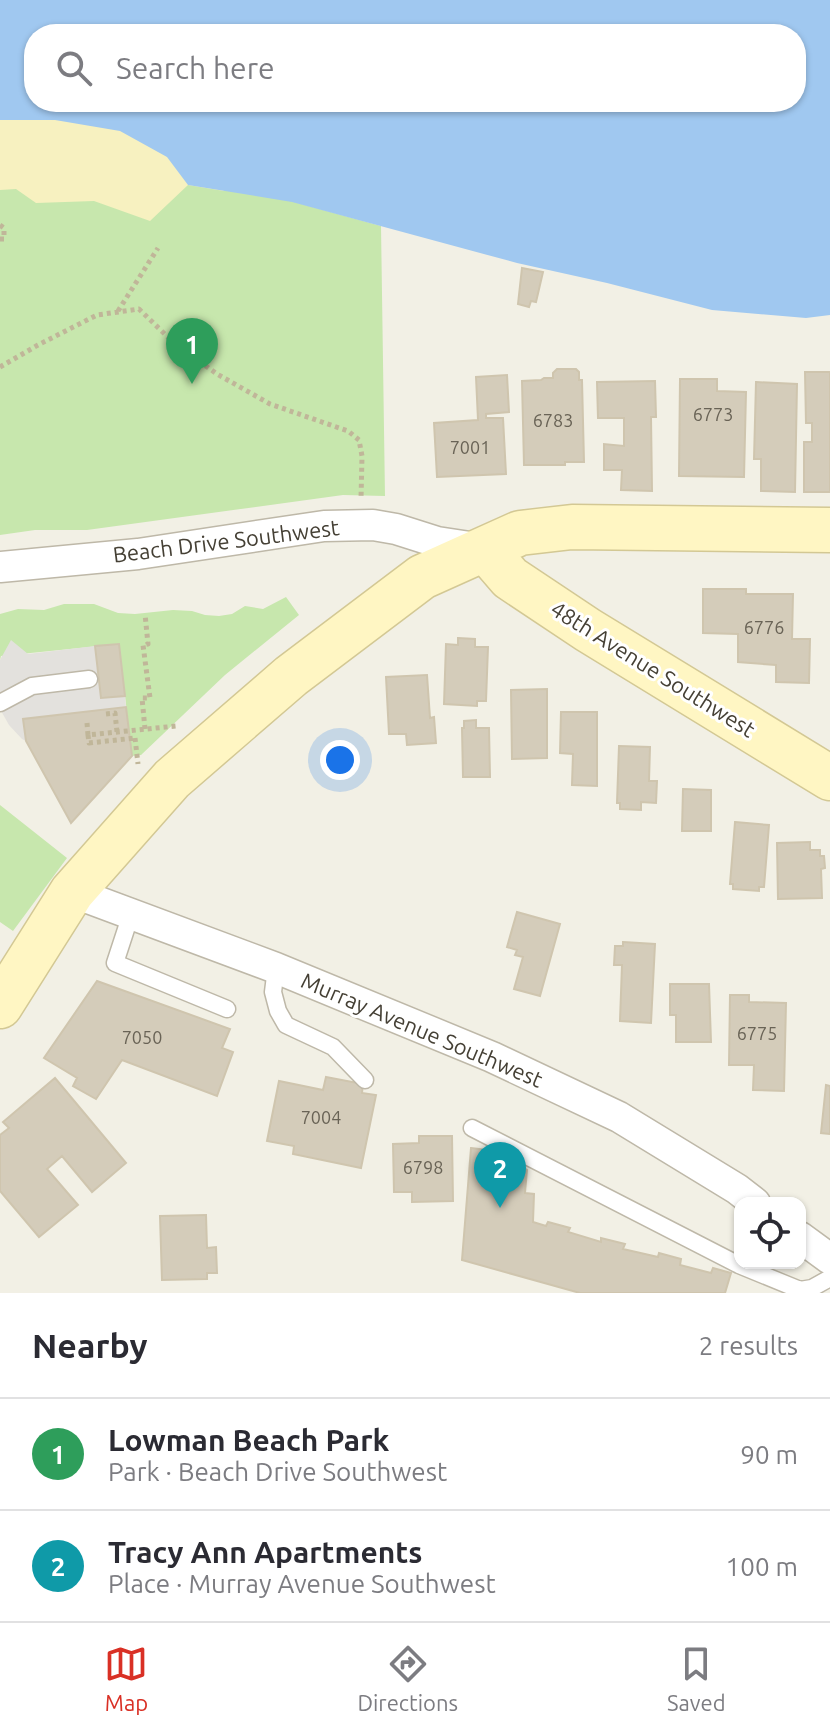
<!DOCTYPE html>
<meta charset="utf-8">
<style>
body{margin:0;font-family:Ubuntu,sans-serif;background:#f7f7f7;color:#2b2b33}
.controls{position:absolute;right:24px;bottom:24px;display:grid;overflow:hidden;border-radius:16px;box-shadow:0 2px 6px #0004}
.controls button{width:72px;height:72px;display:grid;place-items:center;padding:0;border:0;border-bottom:2px solid #e1e1e2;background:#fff;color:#2b2b33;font:40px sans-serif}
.you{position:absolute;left:340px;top:760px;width:28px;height:28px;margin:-20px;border:6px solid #fff;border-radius:50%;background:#1a73e8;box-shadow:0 0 0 12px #1a73e833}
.badge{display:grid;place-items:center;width:52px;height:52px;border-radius:50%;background:#d93025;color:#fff;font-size:26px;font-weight:700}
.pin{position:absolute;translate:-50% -66px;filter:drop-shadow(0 2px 4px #0008)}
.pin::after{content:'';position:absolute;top:42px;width:28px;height:24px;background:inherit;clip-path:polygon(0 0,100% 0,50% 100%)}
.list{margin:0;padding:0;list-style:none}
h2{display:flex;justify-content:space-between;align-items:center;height:104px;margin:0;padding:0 32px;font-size:34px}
h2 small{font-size:26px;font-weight:400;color:#7c7c81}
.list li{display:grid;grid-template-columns:52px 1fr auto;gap:24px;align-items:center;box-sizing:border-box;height:112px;padding:0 32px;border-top:2px solid #e1e1e2}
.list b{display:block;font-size:30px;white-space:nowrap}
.list p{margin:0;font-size:26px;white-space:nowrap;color:#7c7c81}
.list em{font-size:26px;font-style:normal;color:#7c7c81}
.icon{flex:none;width:44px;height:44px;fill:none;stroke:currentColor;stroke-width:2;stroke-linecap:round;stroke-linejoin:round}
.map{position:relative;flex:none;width:830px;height:1293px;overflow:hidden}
.search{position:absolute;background:#fff;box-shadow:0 2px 6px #0004;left:24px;right:24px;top:24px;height:88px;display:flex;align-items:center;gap:20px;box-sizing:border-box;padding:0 28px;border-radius:32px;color:#7c7c81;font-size:30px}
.sheet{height:328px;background:#fff}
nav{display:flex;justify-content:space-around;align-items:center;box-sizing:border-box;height:112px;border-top:2px solid #e1e1e2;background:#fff;font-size:22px;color:#7c7c81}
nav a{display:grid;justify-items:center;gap:4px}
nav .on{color:#d93025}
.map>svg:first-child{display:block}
</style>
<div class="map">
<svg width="830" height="1293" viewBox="0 0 830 1293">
<rect width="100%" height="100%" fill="#f2f0e5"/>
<!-- green -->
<path fill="#c7e7ad" d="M 0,120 L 381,226 L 385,496 L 343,495 L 87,530 L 35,530 L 0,535 Z
M 286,597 L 299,615 L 225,675 L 141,755 L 132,756 L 119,644 L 1,656 L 0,660 L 0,614 L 18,609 L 44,610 L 64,604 L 94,604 L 118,613 L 135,614 L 173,610 L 192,611 L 205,615 L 219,616 L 232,614 L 245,606 L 263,609 Z
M 0,805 L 67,858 L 13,931 L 0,922 Z"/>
<!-- sand -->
<path fill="#f7f1c0" d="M 0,35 L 34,102 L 170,102 L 224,191 L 188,185 L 150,221 L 94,201 L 36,203 L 16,189 L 0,190 Z"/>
<!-- parking -->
<path fill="#e3e1dd" d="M 11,640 L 28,654 L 95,646 L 101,698 L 125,696 L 126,707 L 24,719 L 26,741 L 22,739 L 9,725 L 0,709 L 0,660 Z"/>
<!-- water -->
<path fill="#a0c8f0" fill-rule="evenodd" d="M 0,0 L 830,0 L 830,315 L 806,318 L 712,310 L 607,283 L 517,263 L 292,202 L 188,185 L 167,157 L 120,131 L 55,120 L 0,120 ZM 34,34 L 796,34 L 796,102 L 34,102 Z"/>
<!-- building -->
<path fill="#d4ccba" stroke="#cfc5ae" stroke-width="2" d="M 522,268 L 543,272 L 536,302 L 531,301 L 529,307 L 518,304 Z
M 557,369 L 576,369 L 579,372 L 579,380 L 582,380 L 584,462 L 565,462 L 565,465 L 524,465 L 522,381 L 541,380 L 544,378 L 553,378 L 553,373 Z
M 805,372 L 830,372 L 830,492 L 804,492 L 804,442 L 812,442 L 812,423 L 806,423 Z
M 507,375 L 509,412 L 486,414 L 486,418 L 503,418 L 506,474 L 437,477 L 434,423 L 478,420 L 476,377 Z
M 680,379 L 717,379 L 717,391 L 746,392 L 744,477 L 679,476 Z
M 655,381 L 656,417 L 651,417 L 652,491 L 621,490 L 622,470 L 604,470 L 604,444 L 624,446 L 624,418 L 598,418 L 597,382 Z
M 756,382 L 797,384 L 795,492 L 761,491 L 761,459 L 754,459 Z
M 703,589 L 746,589 L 746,594 L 793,594 L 792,639 L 810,639 L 809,683 L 776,682 L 776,665 L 738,662 L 738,634 L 703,633 Z
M 458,638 L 475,639 L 475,647 L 488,647 L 486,701 L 477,701 L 477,706 L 444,704 L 446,644 L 458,645 Z
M 119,644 L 125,696 L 101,698 L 95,646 Z
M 427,675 L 430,718 L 434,717 L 436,743 L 407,745 L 406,734 L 389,734 L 386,677 Z
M 547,689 L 547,758 L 512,759 L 511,690 Z
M 126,707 L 132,756 L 71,823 L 26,741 L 23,719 Z
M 561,712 L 597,712 L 597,786 L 572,785 L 573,754 L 560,753 Z
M 476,720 L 476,728 L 489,728 L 490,777 L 463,777 L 462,728 L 464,728 L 464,721 Z
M 619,746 L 650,747 L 649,781 L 657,781 L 656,803 L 641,802 L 641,810 L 620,809 L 620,803 L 617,803 Z
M 683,789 L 711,790 L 711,831 L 682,831 Z
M 735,822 L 769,825 L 764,887 L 759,887 L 759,891 L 733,889 L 733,884 L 730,884 Z
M 810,842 L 810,850 L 820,850 L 820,856 L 824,856 L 825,868 L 821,869 L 822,898 L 778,899 L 777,843 Z
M 517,912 L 560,924 L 540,996 L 514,989 L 523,957 L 515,955 L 517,950 L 507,947 Z
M 623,942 L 655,944 L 651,1023 L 620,1021 L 622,965 L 614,965 L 615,946 L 623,946 Z
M 97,981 L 230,1029 L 222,1048 L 233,1052 L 217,1096 L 122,1060 L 96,1099 L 73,1086 L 77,1078 L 44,1058 Z
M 670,984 L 709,984 L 711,1042 L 676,1042 L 676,1015 L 670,1015 Z
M 730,995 L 749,995 L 749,1002 L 786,1003 L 784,1091 L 753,1090 L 754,1065 L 729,1065 Z
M 326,1077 L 363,1084 L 362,1093 L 376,1095 L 361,1168 L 293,1154 L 294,1146 L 267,1141 L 279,1081 L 323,1090 Z
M 55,1078 L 126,1163 L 92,1192 L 62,1156 L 47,1169 L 78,1205 L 39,1237 L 0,1191 L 0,1135 L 9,1128 L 3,1122 Z
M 826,1085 L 830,1086 L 830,1134 L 821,1133 Z
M 419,1136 L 452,1136 L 453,1201 L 412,1202 L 412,1192 L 394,1192 L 393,1144 L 419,1143 Z
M 471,1148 L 487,1150 L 502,1159 L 503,1154 L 527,1170 L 525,1193 L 534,1194 L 533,1222 L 546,1226 L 548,1222 L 570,1228 L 568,1232 L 601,1242 L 601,1238 L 625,1244 L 623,1249 L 658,1257 L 659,1253 L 681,1259 L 680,1265 L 711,1273 L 713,1268 L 731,1273 L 725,1293 L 580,1293 L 462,1260 Z
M 206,1215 L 207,1248 L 216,1247 L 217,1273 L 207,1273 L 207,1279 L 162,1280 L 160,1216 Z"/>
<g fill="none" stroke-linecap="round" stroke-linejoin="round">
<defs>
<path id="lane" d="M 0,703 L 32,686 L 89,679
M 131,914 L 115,963 L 227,1009
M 276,968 L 273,992 L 278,1011 L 286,1025 L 333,1047 L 365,1080
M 472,1128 L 739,1265 L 800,1290 L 812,1288 L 830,1278"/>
<path id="street" d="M 0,567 L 138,554 L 324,526 L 373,525 L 396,529 L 437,542 L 483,549
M 72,892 L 276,968 L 492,1057 L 619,1117 L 737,1189 L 755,1203
M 800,1237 L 830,1259"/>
<path id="secondary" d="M 485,549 L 510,578 L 588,630 L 830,778
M 0,1006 L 72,892 L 172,779 L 291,676 L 422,577 L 520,533 L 572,527 L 830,530"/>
</defs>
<!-- lane casing -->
<use href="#lane" stroke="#beb8a8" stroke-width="19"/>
<!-- street casing -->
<use href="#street" stroke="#beb8a8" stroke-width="33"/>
<!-- secondary casing -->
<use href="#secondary" stroke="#d3c894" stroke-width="47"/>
<!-- path -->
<path stroke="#c0b699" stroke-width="5" stroke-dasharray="4 4" stroke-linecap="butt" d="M 0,225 L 4,228 L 4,239 L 0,239
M 118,311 L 158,248
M 0,367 L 38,345 L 97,315 L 139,309 L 175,344 L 217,374 L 270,404 L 348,431 L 359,440 L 362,456 L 361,499
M 106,714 L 115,713 L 117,732
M 87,723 L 88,735 L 176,726
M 145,729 L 142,698 L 150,698 L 143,645 L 148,644 L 145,614
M 88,735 L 89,743 L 135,738
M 135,738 L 138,764"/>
<!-- lane -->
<use href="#lane" stroke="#fff" stroke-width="16"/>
<!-- street -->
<use href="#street" stroke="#fff" stroke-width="30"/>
<!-- secondary -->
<use href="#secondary" stroke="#fff6c3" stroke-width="44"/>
</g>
<g text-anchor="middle" stroke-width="6" stroke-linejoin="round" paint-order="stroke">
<!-- number labels -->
<g font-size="18" fill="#696356">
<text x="713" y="421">6773</text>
<text x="553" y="427">6783</text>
<text x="470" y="454">7001</text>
<text x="764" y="634">6776</text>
<text x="757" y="1040">6775</text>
<text x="142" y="1044">7050</text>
<text x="321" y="1124">7004</text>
<text x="423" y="1174">6798</text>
</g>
<!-- street labels -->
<g font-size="22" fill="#454035" stroke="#fff">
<text transform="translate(226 541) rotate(-7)" y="8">Beach Drive Southwest</text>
<text transform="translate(653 669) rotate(32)" y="8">48th Avenue Southwest</text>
<text transform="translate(422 1030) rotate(23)" y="8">Murray Avenue Southwest</text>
</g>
</g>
</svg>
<div class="controls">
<button><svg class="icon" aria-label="locate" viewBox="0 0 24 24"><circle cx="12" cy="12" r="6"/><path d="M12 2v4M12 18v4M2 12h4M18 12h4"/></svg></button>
</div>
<div class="you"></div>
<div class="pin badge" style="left:192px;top:384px;background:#2e9e5b">1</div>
<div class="pin badge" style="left:500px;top:1208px;background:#0f9aa8">2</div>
<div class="search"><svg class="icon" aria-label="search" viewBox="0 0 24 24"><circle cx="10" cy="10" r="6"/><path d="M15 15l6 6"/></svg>Search here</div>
</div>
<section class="sheet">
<h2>Nearby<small>2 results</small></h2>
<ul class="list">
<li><span class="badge" style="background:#2e9e5b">1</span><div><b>Lowman Beach Park</b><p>Park · Beach Drive Southwest</p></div><em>90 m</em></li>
<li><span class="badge" style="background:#0f9aa8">2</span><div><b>Tracy Ann Apartments</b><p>Place · Murray Avenue Southwest</p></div><em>100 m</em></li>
</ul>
</section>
<nav>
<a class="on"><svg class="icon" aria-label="map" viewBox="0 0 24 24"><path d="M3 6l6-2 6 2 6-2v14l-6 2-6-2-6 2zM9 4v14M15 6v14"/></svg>Map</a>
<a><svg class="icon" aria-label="directions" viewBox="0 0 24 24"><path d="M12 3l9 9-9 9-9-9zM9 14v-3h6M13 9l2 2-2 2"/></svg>Directions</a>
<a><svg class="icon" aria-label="saved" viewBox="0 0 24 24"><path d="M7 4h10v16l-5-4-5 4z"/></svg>Saved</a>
</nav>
